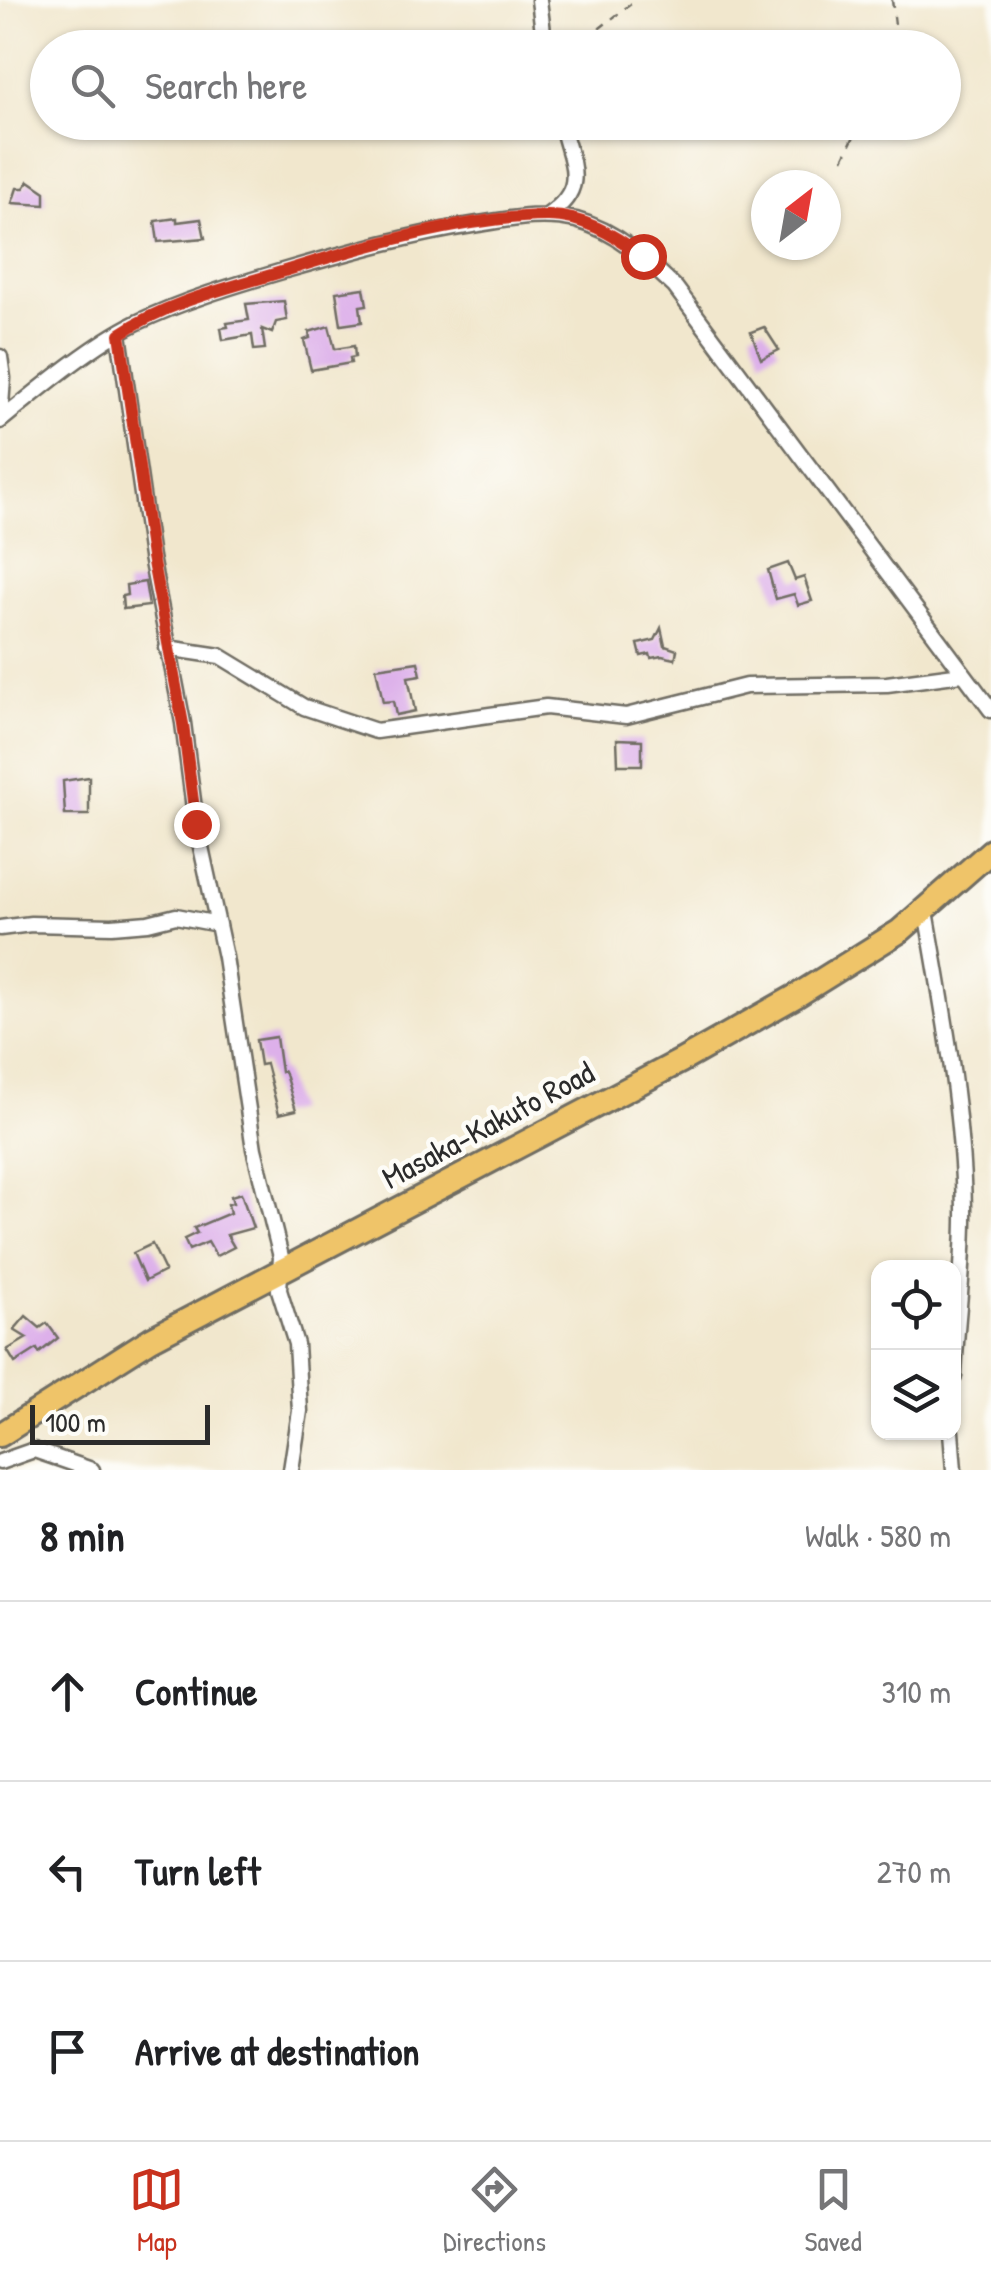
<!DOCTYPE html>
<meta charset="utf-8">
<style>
body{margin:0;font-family:"Patrick Hand",sans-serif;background:#f2f2f2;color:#202124}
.controls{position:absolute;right:30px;bottom:30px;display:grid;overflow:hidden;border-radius:20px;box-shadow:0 2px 8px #0004}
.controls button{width:90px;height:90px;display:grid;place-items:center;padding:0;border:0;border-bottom:2px solid #e0e0e0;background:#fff;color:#202124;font:50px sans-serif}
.compass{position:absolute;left:751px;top:170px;width:90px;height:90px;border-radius:50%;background:#fff;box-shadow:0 2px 8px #0004;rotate:31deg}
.scale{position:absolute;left:30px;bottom:25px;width:180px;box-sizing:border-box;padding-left:10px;border:5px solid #2b2b2b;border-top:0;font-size:28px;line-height:35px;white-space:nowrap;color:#2b2b2b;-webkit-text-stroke:8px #fdfcf7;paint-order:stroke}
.stop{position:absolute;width:30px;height:30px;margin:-22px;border:8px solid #c8321e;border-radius:50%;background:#fff}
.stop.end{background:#c8321e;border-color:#fff;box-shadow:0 2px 10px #0008}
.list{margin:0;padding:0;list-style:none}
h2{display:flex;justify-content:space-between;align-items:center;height:130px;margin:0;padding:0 40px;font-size:42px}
h2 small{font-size:32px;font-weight:400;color:#757577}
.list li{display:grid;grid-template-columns:65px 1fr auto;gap:30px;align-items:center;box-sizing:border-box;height:180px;padding:0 40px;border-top:2px solid #e0e0e0}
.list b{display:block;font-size:38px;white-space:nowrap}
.list em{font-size:32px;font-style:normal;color:#757577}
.icon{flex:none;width:55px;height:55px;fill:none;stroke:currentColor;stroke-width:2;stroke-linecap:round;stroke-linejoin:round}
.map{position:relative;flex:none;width:991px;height:1470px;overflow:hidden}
.search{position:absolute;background:#fff;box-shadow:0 2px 8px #0004;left:30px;right:30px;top:30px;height:110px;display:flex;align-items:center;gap:25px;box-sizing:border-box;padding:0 35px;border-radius:55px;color:#757577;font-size:38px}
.sheet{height:670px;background:#fff}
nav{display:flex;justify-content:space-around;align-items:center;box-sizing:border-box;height:140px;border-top:2px solid #e0e0e0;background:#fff;font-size:28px;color:#757577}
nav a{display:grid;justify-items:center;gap:5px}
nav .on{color:#c8321e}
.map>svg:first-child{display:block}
</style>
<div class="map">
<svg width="991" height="1470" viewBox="0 0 991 1470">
<rect width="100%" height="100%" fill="#fdfcf7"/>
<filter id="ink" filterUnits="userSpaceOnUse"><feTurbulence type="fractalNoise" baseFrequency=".01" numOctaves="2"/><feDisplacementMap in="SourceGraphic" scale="20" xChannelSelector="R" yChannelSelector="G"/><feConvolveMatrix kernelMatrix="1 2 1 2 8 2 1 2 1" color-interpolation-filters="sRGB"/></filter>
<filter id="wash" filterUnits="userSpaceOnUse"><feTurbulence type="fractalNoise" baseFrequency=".0048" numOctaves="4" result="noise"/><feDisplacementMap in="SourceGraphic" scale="40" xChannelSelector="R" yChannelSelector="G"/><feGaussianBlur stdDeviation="2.25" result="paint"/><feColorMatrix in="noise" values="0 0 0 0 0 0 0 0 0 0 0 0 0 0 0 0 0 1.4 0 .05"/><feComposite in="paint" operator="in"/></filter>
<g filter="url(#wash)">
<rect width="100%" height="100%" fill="#f1e7cd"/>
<g id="blocks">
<!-- building -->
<path fill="#ddb0ea" d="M 29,181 L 45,192 L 45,205 L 12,203 L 17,188 L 24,188 Z
M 177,218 L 177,222 L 201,219 L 205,238 L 158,242 L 155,221 Z
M 364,288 L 367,305 L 360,306 L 362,322 L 341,325 L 336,292 Z
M 284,301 L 287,320 L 276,322 L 272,333 L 262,329 L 265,349 L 254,350 L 252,335 L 223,340 L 221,328 L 228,327 L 227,323 L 249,320 L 246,304 Z
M 329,326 L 335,349 L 354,346 L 355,357 L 350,358 L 351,363 L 311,370 L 304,340 L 310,338 L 309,332 Z
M 764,327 L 779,350 L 761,359 L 751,332 Z
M 788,563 L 795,580 L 804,577 L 812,601 L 798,605 L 794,594 L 776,599 L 768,570 Z
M 145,582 L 149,606 L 123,609 L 122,596 L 127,595 L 126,585 Z
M 661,628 L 665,646 L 677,650 L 675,659 L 662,656 L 651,658 L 650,654 L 641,656 L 638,644 L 655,640 Z
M 418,662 L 421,675 L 408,677 L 415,711 L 396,715 L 393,701 L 383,702 L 376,668 Z
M 617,739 L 642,740 L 642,765 L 618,765 Z
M 89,777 L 89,815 L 65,815 L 63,781 Z
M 276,1037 L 281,1072 L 284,1071 L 296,1110 L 279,1114 L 266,1064 L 260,1065 L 256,1040 Z
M 241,1193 L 253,1228 L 227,1235 L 234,1247 L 216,1256 L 208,1242 L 189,1250 L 184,1239 L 197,1233 L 194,1228 L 230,1213 L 228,1204 L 233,1203 L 231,1196 Z
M 152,1244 L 165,1271 L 145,1281 L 133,1253 Z
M 26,1316 L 40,1328 L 47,1323 L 58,1338 L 39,1353 L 37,1349 L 15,1363 L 7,1350 L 27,1338 L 14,1330 Z"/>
</g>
</g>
<g filter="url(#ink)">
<use href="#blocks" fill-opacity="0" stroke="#706d64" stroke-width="2.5"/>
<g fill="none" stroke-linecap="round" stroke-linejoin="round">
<defs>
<path id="minor" d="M 539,0 L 545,48
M 548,215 C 589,187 571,164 561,122
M 119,334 L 151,557 L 183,723 L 196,824 L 225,957 L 254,1149 L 281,1257 L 279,1290 L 296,1344 L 300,1411 L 291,1470
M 0,357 L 3,378 L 0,420
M 0,421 C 38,390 93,344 136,323 C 184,300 235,285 286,270 C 349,252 412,234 478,224 C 510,219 543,212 576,220 C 617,231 645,258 675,287 L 991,710
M 167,648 L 220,656 L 304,707 L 376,731 L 546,707 L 626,716 L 746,686 L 887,684 L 962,674
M 926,911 C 943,1009 962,1109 964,1208 C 965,1265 956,1321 954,1377
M 0,928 L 31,924 L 112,926 L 148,923 L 176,916 L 218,924
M 951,1432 L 954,1470
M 0,1462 L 34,1450 L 92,1470"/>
<path id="trunk" d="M 0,1435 L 151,1339 L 681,1061 L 796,996 L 900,931 L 991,851"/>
</defs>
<!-- minor casing -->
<use href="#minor" stroke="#706d64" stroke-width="19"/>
<!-- trunk casing -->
<use href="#trunk" stroke="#706d64" stroke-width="28"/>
<!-- path -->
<path stroke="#706d64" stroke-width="2.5" stroke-dasharray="8 8" stroke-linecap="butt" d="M 892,0 L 896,33 L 893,48
M 574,48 L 636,0
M 843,159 L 861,122"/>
<!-- minor -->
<use href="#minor" stroke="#fff" stroke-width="14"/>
<!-- trunk -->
<use href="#trunk" stroke="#efc469" stroke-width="22"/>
</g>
</g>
<g fill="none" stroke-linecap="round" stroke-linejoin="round" filter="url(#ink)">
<!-- route -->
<path stroke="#c8321e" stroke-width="12" d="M 196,824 L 183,724 L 152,557 L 120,334 C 169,300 234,287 291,269 C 367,245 466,217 546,216 C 582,215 614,235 643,256"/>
</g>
<g text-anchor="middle" stroke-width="9" stroke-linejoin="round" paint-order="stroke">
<!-- street labels -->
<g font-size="32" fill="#2b2b2b" stroke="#fdfcf7">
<text transform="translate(488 1125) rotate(-28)" y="11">Masaka-Kakuto Road</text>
</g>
</g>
</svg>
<div class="controls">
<button><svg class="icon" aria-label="locate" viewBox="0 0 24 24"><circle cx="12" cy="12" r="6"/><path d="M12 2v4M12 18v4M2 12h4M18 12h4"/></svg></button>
<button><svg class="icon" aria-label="layers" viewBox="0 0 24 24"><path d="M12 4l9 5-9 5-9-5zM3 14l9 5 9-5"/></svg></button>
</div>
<svg class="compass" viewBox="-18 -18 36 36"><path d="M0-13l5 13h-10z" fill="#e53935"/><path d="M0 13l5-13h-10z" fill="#757577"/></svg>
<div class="scale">100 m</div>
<div class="stop" style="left:643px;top:256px"></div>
<div class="stop end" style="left:196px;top:824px"></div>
<div class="search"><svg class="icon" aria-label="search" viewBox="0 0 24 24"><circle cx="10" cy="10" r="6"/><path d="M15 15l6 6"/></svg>Search here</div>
</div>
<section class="sheet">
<h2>8 min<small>Walk · 580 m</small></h2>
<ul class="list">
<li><svg class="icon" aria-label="ahead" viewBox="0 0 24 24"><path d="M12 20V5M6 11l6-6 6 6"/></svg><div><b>Continue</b></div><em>310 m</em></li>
<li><svg class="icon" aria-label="left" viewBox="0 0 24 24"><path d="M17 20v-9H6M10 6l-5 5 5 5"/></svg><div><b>Turn left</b></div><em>270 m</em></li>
<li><svg class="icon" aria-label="arrive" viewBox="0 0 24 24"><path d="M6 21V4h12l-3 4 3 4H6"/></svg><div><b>Arrive at destination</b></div></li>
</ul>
</section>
<nav>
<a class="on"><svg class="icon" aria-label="map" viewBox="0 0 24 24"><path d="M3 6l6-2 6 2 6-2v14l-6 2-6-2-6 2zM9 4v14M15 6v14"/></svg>Map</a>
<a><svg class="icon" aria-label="directions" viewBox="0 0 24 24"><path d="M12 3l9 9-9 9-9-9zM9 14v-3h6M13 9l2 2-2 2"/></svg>Directions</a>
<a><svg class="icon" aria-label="saved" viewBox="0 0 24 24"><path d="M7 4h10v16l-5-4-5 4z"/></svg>Saved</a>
</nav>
